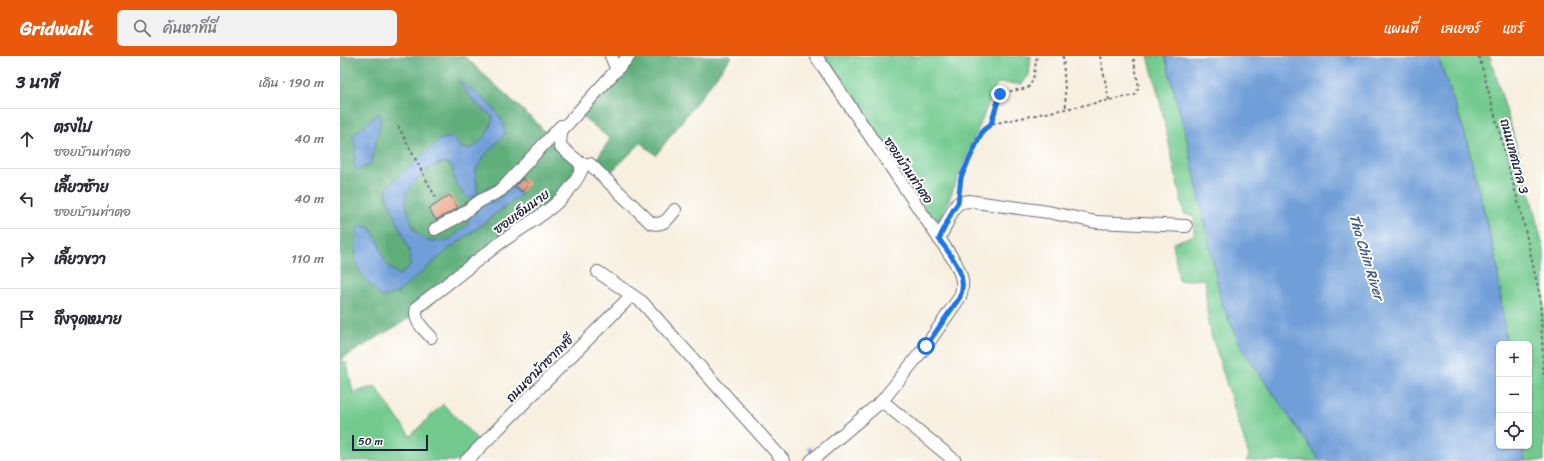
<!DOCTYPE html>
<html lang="th">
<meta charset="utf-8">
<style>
body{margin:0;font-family:Sriracha,"Playpen Sans Thai",sans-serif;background:#f2f2f3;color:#2b2b33}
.controls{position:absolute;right:12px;bottom:12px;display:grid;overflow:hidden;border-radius:6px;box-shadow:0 1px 3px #0004}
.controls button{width:36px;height:36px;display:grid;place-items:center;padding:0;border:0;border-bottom:1px solid #e1e1e2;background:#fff;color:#2b2b33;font:20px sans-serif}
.scale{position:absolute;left:12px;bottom:10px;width:76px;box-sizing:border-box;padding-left:4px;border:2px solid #22223b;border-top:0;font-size:11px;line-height:14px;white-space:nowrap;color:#22223b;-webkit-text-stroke:3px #fff;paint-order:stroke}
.stop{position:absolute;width:12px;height:12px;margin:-9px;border:3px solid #1a73e8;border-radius:50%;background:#fff}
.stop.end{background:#1a73e8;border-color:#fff;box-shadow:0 1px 4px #0008}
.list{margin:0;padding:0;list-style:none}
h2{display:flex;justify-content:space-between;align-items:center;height:52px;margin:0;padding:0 16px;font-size:17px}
h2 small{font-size:13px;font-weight:400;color:#7c7c81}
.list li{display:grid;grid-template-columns:26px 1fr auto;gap:12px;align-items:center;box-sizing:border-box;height:60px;padding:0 16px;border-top:1px solid #e1e1e2}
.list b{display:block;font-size:15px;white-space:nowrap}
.list p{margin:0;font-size:13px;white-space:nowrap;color:#7c7c81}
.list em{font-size:13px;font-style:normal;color:#7c7c81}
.icon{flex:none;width:22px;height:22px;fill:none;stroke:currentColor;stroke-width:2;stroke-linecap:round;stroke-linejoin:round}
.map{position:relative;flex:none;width:1204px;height:405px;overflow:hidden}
header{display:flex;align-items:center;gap:24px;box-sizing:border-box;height:56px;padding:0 20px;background:#ea580c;color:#fff}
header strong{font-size:19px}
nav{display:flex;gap:22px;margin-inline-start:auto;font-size:14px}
.search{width:280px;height:36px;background:#f2f2f3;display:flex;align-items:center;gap:10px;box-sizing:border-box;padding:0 14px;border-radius:6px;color:#7c7c81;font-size:15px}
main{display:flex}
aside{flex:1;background:#fff}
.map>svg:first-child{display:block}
</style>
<header>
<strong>Gridwalk</strong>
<div class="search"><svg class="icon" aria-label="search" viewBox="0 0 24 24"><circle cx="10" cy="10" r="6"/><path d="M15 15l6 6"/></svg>ค้นหาที่นี่</div>
<nav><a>แผนที่</a><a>เลเยอร์</a><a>แชร์</a></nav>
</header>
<main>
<aside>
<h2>3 นาที<small>เดิน · 190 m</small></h2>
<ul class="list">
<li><svg class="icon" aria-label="ahead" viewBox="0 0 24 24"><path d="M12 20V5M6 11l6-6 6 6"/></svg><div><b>ตรงไป</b><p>ซอยบ้านท่าตอ</p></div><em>40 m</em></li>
<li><svg class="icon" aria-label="left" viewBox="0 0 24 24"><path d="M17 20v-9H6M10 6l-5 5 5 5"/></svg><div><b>เลี้ยวซ้าย</b><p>ซอยบ้านท่าตอ</p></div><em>40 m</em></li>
<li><svg class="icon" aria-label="right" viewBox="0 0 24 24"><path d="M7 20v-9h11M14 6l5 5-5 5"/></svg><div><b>เลี้ยวขวา</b></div><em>110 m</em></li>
<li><svg class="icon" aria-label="arrive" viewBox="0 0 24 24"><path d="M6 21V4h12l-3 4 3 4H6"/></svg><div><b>ถึงจุดหมาย</b></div></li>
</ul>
</aside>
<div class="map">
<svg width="1204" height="405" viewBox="0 0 1204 405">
<rect width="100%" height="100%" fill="#fff"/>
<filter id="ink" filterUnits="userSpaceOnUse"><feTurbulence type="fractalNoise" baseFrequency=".025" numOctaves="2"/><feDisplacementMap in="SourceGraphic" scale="8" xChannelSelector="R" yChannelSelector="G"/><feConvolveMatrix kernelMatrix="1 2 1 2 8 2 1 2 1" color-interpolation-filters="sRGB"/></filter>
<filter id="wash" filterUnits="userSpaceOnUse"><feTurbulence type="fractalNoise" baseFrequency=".012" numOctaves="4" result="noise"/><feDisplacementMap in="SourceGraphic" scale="16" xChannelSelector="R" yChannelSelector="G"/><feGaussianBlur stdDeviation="0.9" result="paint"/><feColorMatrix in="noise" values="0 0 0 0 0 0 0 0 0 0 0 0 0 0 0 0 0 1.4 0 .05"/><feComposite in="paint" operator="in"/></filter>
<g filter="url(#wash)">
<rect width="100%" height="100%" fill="#f7efdf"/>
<!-- green -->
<path fill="#73ca8f" stroke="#4a7665" d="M 481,0 L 691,0 L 689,19 L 682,28 L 657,27 L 600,165 L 592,164 Z
M 808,0 L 825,0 L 847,83 L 882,248 L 903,294 L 980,405 L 906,405 L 909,400 L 868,268 L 865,223 L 839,225 L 833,187 L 854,179 L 854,160 L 844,158 L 819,41 Z
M 1098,0 L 1150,0 L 1183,111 L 1204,194 L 1204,405 L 1185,405 L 1182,390 L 1189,390 L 1189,288 L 1166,288 L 1157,209 L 1125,78 Z
M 0,304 L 7,307 L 13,337 L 35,330 L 70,380 L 103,348 L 139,385 L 118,405 L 0,405 Z"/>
<!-- forest -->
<path fill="#5eae7a" stroke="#40685a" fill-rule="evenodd" d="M 0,0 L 124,0 L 199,69 L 220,97 L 247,112 L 201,167 L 137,210 L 88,251 L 0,304 ZM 135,47 L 161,60 L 165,78 L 146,98 L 135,115 L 138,139 C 130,130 120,113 109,108 C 96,103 71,126 66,138 C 62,150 75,182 87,185 C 92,186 101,185 106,185 C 111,184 124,173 127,168 C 129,166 130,160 131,157 L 154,146 L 172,131 L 153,161 L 42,241 L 38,184 C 41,201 44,210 60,219 L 71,210 L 69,194 L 47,141 L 47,131 L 101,83 L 113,81 L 120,91 L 129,93 C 144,86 149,76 153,61 ZM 39,58 L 29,109 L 17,113 L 14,108 L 16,92 L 12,80 Z
M 293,0 L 392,0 L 316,99 L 301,87 L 268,119 L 256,104 L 270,83 L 242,60 Z"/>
<!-- water -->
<path fill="#6f9ed8" stroke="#48608a" d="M 825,0 L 1098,0 L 1125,78 L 1157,209 L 1166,288 L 1159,288 L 1159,390 L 1182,390 L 1185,405 L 980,405 L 903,294 L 882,248 L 847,83 Z
M 118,25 C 136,36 165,55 165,78 L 146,98 L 135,115 L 138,139 L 128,142 C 117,132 113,126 113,111 L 107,107 L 100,107 L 87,114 L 76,124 L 66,138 L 66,149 L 74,175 L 87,185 L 108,185 L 128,168 L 131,157 L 144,145 L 154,146 L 172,131 L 182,138 L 110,192 L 57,237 L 42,241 C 13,211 13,212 18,170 L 29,171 C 32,175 36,180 38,185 C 45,203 41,208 60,219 L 70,210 L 69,194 L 47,141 L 47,131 L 101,83 L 113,81 L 120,91 L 129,93 C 144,86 149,77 153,61 L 135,47 Z
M 39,57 L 40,68 L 30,109 L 17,114 L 14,108 L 16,92 L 12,80 Z"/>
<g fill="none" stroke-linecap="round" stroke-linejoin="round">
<!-- stream -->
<path stroke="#6f9ed8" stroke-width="3" d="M 469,392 L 474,398"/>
</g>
<g id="blocks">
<!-- building -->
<path fill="#ed9a80" d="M 183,122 L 189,128 L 181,136 L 175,130 Z
M 110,139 L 118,152 L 96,164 L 89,153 Z"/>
</g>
</g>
<g filter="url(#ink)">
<use href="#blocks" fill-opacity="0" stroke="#6d6a74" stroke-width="1"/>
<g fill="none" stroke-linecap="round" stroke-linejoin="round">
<defs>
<path id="minor" d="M 271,0 L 277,14
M 240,108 L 250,108 L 311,167 C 324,170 328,163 335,154
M 95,173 L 118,161 L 140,145 L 161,134 L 221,70
M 599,183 L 613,154 L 618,147 L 628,145 L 708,156 L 756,166 L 846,170
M 258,216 L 302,246 L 444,405
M 91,281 C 82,271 73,265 77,251 C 105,230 132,208 160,187 C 190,165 226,149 242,113 L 239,106 L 220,90 L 221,75 L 289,0
M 542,345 L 615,405
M 126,405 L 292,239
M 471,405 L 542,345 L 586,290 L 620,241 C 625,227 621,218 615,206 L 476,0"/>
</defs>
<!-- minor casing -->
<use href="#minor" stroke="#6d6a74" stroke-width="14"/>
<!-- path -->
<path stroke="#6d6a74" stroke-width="2" stroke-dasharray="3 3" stroke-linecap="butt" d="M 723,0 L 726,53
M 760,0 L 769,44
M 1139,0 L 1183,164 L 1200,241 L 1204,323
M 651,68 L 660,37 L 688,32 L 693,24 L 697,0
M 58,70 L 97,144
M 619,136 C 622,116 635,81 651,68 L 795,39 L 799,31 L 793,0"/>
<!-- minor -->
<use href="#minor" stroke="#fff" stroke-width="12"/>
</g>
</g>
<g fill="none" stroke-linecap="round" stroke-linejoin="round" filter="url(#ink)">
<!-- route -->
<path stroke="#1a73e8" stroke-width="5" d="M 586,290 L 620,241 C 629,219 611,200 599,183 L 613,154 L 618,147 L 621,121 L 643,74 L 651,68 L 660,38"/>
</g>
<g text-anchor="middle" stroke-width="4" stroke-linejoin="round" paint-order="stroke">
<!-- street labels -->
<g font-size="13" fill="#22223b" stroke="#fff">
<text transform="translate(1175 100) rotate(75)" y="5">ถนนเทศบาล 3</text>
<text transform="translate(569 114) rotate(56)" y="5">ซอยบ้านท่าตอ</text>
<text transform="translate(181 155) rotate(-36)" y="5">ซอยเอ็มนาย</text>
<text transform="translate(199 312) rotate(-45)" y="5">ถนนอาม้าซากงซี</text>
</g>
<!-- water labels -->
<g font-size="14" font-style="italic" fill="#455a82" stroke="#fff">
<text transform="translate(1027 201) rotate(73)" y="5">Tha Chin River</text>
</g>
</g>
</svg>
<div class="controls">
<button>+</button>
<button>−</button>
<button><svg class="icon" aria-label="locate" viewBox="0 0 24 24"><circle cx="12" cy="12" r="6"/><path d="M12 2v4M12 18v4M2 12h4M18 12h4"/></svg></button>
</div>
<div class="scale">50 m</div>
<div class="stop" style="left:586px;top:290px"></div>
<div class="stop end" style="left:660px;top:38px"></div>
</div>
</main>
